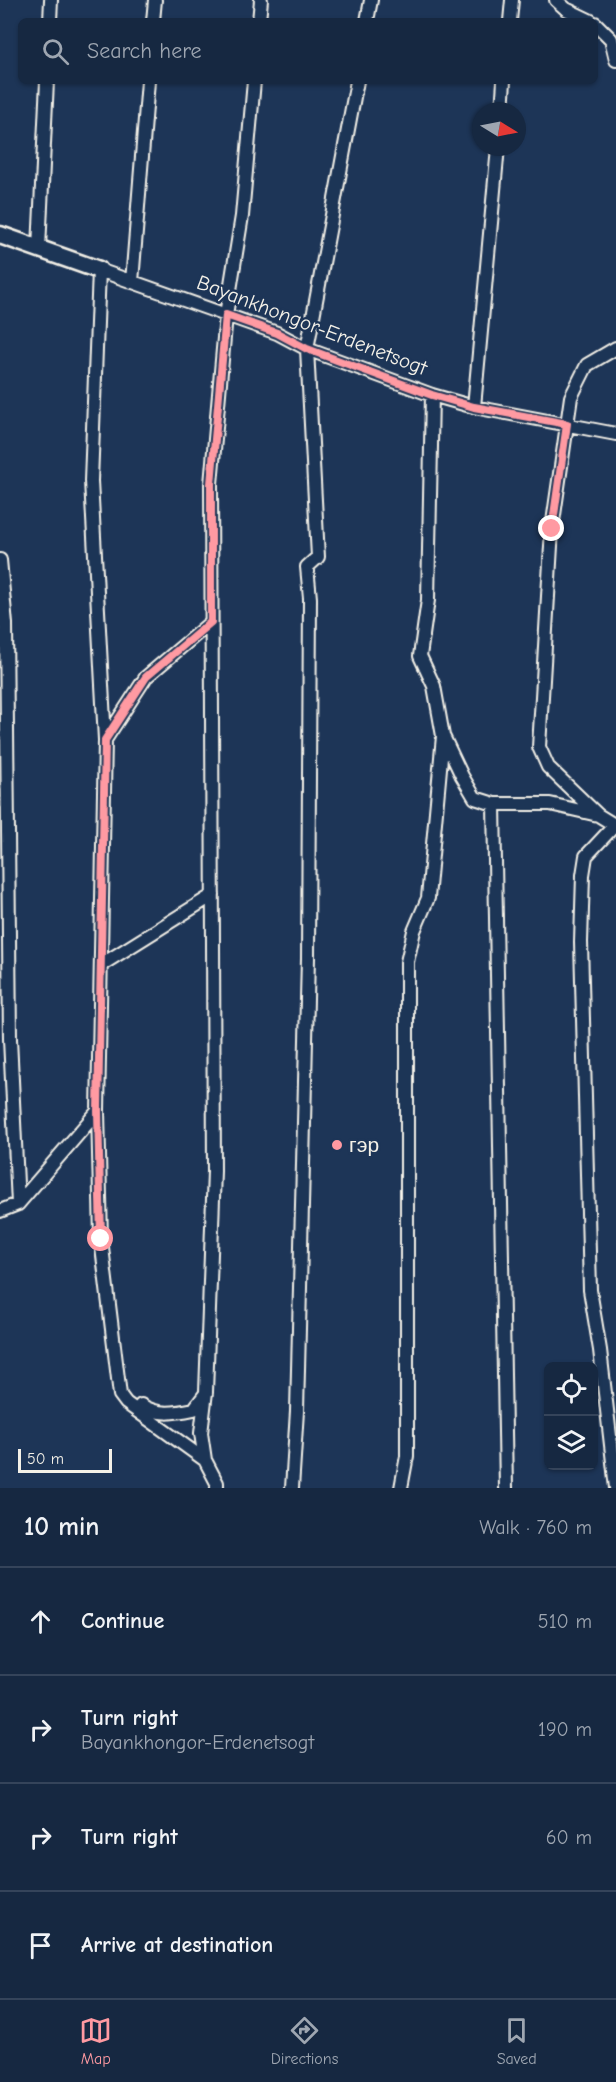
<!DOCTYPE html>
<meta charset="utf-8">
<style>
body{margin:0;font-family:"Comic Neue",sans-serif;background:#1f3048;color:#f1f3f6}
.controls{position:absolute;right:18px;bottom:18px;display:grid;overflow:hidden;border-radius:9px;box-shadow:0 2px 4px #0004}
.controls button{width:54px;height:54px;display:grid;place-items:center;padding:0;border:0;border-bottom:2px solid #35445a;background:#162841;color:#f1f3f6;font:30px sans-serif}
.compass{position:absolute;left:472px;top:102px;width:54px;height:54px;border-radius:50%;background:#162841;box-shadow:0 2px 4px #0004;rotate:100deg}
.scale{position:absolute;left:18px;bottom:15px;width:94px;box-sizing:border-box;padding-left:6px;border:3px solid #f4f1e8;border-top:0;font-size:16px;line-height:21px;white-space:nowrap;color:#f4f1e8;-webkit-text-stroke:4px #1d3557;paint-order:stroke}
.stop{position:absolute;width:18px;height:18px;margin:-14px;border:4px solid #ff9aa2;border-radius:50%;background:#fff}
.stop.end{background:#ff9aa2;border-color:#fff;box-shadow:0 2px 6px #0008}
.list{margin:0;padding:0;list-style:none}
h2{display:flex;justify-content:space-between;align-items:center;height:78px;margin:0;padding:0 24px;font-size:26px}
h2 small{font-size:20px;font-weight:400;color:#9ea6b1}
.list li{display:grid;grid-template-columns:39px 1fr auto;gap:18px;align-items:center;box-sizing:border-box;height:108px;padding:0 24px;border-top:2px solid #35445a}
.list b{display:block;font-size:22px;white-space:nowrap}
.list p{margin:0;font-size:20px;white-space:nowrap;color:#9ea6b1}
.list em{font-size:20px;font-style:normal;color:#9ea6b1}
.icon{flex:none;width:33px;height:33px;fill:none;stroke:currentColor;stroke-width:2;stroke-linecap:round;stroke-linejoin:round}
.map{position:relative;flex:none;width:616px;height:1488px;overflow:hidden}
.search{position:absolute;background:#162841;box-shadow:0 2px 4px #0004;left:18px;right:18px;top:18px;height:66px;display:flex;align-items:center;gap:15px;box-sizing:border-box;padding:0 21px;border-radius:9px;color:#9ea6b1;font-size:22px}
.sheet{height:510px;background:#162841}
nav{display:flex;justify-content:space-around;align-items:center;box-sizing:border-box;height:84px;border-top:2px solid #35445a;background:#162841;font-size:16px;color:#9ea6b1}
nav a{display:grid;justify-items:center;gap:3px}
nav .on{color:#ff9aa2}
.map>svg:first-child{display:block}
</style>
<div class="map">
<svg width="616" height="1488" viewBox="0 0 616 1488">
<rect width="100%" height="100%" fill="#1d3557"/>
<filter id="ink" filterUnits="userSpaceOnUse"><feTurbulence type="fractalNoise" baseFrequency=".0167" numOctaves="2"/><feDisplacementMap in="SourceGraphic" scale="12" xChannelSelector="R" yChannelSelector="G"/><feConvolveMatrix kernelMatrix="1 2 1 2 8 2 1 2 1" color-interpolation-filters="sRGB"/></filter>
<g filter="url(#ink)">
<g fill="none" stroke-linecap="round" stroke-linejoin="round">
<defs>
<path id="minor" d="M 556,0 L 566,9 L 591,21
M 50,21 L 51,0
M 153,21 L 155,0
M 259,21 L 261,0
M 367,21 L 371,0
M 510,21 L 512,0
M 595,23 L 611,39 L 616,60
M 502,111 L 504,81
M 39,248 L 47,81
M 132,282 L 148,81
M 616,348 L 587,365 L 571,397 L 552,529 L 539,747 L 548,767 L 598,815 L 616,826
M 432,395 L 428,600 L 420,656 L 434,686 L 443,736 L 462,776 L 475,798 L 494,804 L 550,804 L 598,815
M 474,407 L 498,147
M 0,560 L 6,624 L 10,1039 L 18,1204
M 105,740 L 146,677 L 211,622
M 494,804 L 506,1488
M 615,825 L 586,856 L 583,875 L 581,942 L 590,1290 L 600,1350 L 616,1488
M 101,965 L 213,895
M 0,1211 L 18,1204 L 98,1111
M 141,1405 C 158,1416 175,1413 194,1409 L 206,1393
M 205,1460 L 201,1433 L 206,1392 L 214,1171 L 211,484 L 226,315 L 242,216 L 254,81
M 217,1488 L 217,1483 L 205,1460 L 126,1403 L 120,1395 L 101,1239 L 98,1111 L 105,740 L 91,481 L 99,270 L 277,333 L 307,349 L 432,395 L 474,407 L 616,434
M 292,1488 L 297,1411 L 308,958 L 310,598 L 307,567 L 318,557 L 307,349 L 357,81
M 401,1488 L 407,1456 L 407,962 L 414,931 L 428,898 L 443,736"/>
<path id="tertiary" d="M 0,235 L 99,270"/>
</defs>
<!-- minor casing -->
<use href="#minor" stroke="#f4f1e8" stroke-width="16"/>
<!-- tertiary casing -->
<use href="#tertiary" stroke="#f4f1e8" stroke-width="21"/>
<!-- minor -->
<use href="#minor" stroke="#1d3557" stroke-width="12"/>
<!-- tertiary -->
<use href="#tertiary" stroke="#1d3557" stroke-width="16"/>
</g>
</g>
<g fill="none" stroke-linecap="round" stroke-linejoin="round" filter="url(#ink)">
<!-- route -->
<path stroke="#ff9aa2" stroke-width="8" d="M 101,1239 L 98,1111 L 105,740 L 146,677 L 211,622 L 211,484 L 226,315 L 277,333 L 307,349 L 432,395 L 474,407 L 567,424 L 552,529"/>
</g>
<!-- markers -->
<circle fill="#ff9aa2" stroke="#1d3557" stroke-width="2" cx="337" cy="1145" r="6"/>
<g text-anchor="middle" stroke-width="5" stroke-linejoin="round" paint-order="stroke">
<!-- street labels -->
<g font-size="21" fill="#f4f1e8" stroke="#1d3557">
<text transform="translate(312 325) rotate(21)" y="7">Bayankhongor-Erdenetsogt</text>
</g>
<!-- poi labels -->
<g font-size="21" fill="#f4f1e8" stroke="#1d3557" text-anchor="start">
<text x="349" y="1152">гэр</text>
</g>
</g>
</svg>
<div class="controls">
<button><svg class="icon" aria-label="locate" viewBox="0 0 24 24"><circle cx="12" cy="12" r="6"/><path d="M12 2v4M12 18v4M2 12h4M18 12h4"/></svg></button>
<button><svg class="icon" aria-label="layers" viewBox="0 0 24 24"><path d="M12 4l9 5-9 5-9-5zM3 14l9 5 9-5"/></svg></button>
</div>
<svg class="compass" viewBox="-18 -18 36 36"><path d="M0-13l5 13h-10z" fill="#e53935"/><path d="M0 13l5-13h-10z" fill="#9ea6b1"/></svg>
<div class="scale">50 m</div>
<div class="stop" style="left:101px;top:1239px"></div>
<div class="stop end" style="left:552px;top:529px"></div>
<div class="search"><svg class="icon" aria-label="search" viewBox="0 0 24 24"><circle cx="10" cy="10" r="6"/><path d="M15 15l6 6"/></svg>Search here</div>
</div>
<section class="sheet">
<h2>10 min<small>Walk · 760 m</small></h2>
<ul class="list">
<li><svg class="icon" aria-label="ahead" viewBox="0 0 24 24"><path d="M12 20V5M6 11l6-6 6 6"/></svg><div><b>Continue</b></div><em>510 m</em></li>
<li><svg class="icon" aria-label="right" viewBox="0 0 24 24"><path d="M7 20v-9h11M14 6l5 5-5 5"/></svg><div><b>Turn right</b><p>Bayankhongor-Erdenetsogt</p></div><em>190 m</em></li>
<li><svg class="icon" aria-label="right" viewBox="0 0 24 24"><path d="M7 20v-9h11M14 6l5 5-5 5"/></svg><div><b>Turn right</b></div><em>60 m</em></li>
<li><svg class="icon" aria-label="arrive" viewBox="0 0 24 24"><path d="M6 21V4h12l-3 4 3 4H6"/></svg><div><b>Arrive at destination</b></div></li>
</ul>
</section>
<nav>
<a class="on"><svg class="icon" aria-label="map" viewBox="0 0 24 24"><path d="M3 6l6-2 6 2 6-2v14l-6 2-6-2-6 2zM9 4v14M15 6v14"/></svg>Map</a>
<a><svg class="icon" aria-label="directions" viewBox="0 0 24 24"><path d="M12 3l9 9-9 9-9-9zM9 14v-3h6M13 9l2 2-2 2"/></svg>Directions</a>
<a><svg class="icon" aria-label="saved" viewBox="0 0 24 24"><path d="M7 4h10v16l-5-4-5 4z"/></svg>Saved</a>
</nav>
